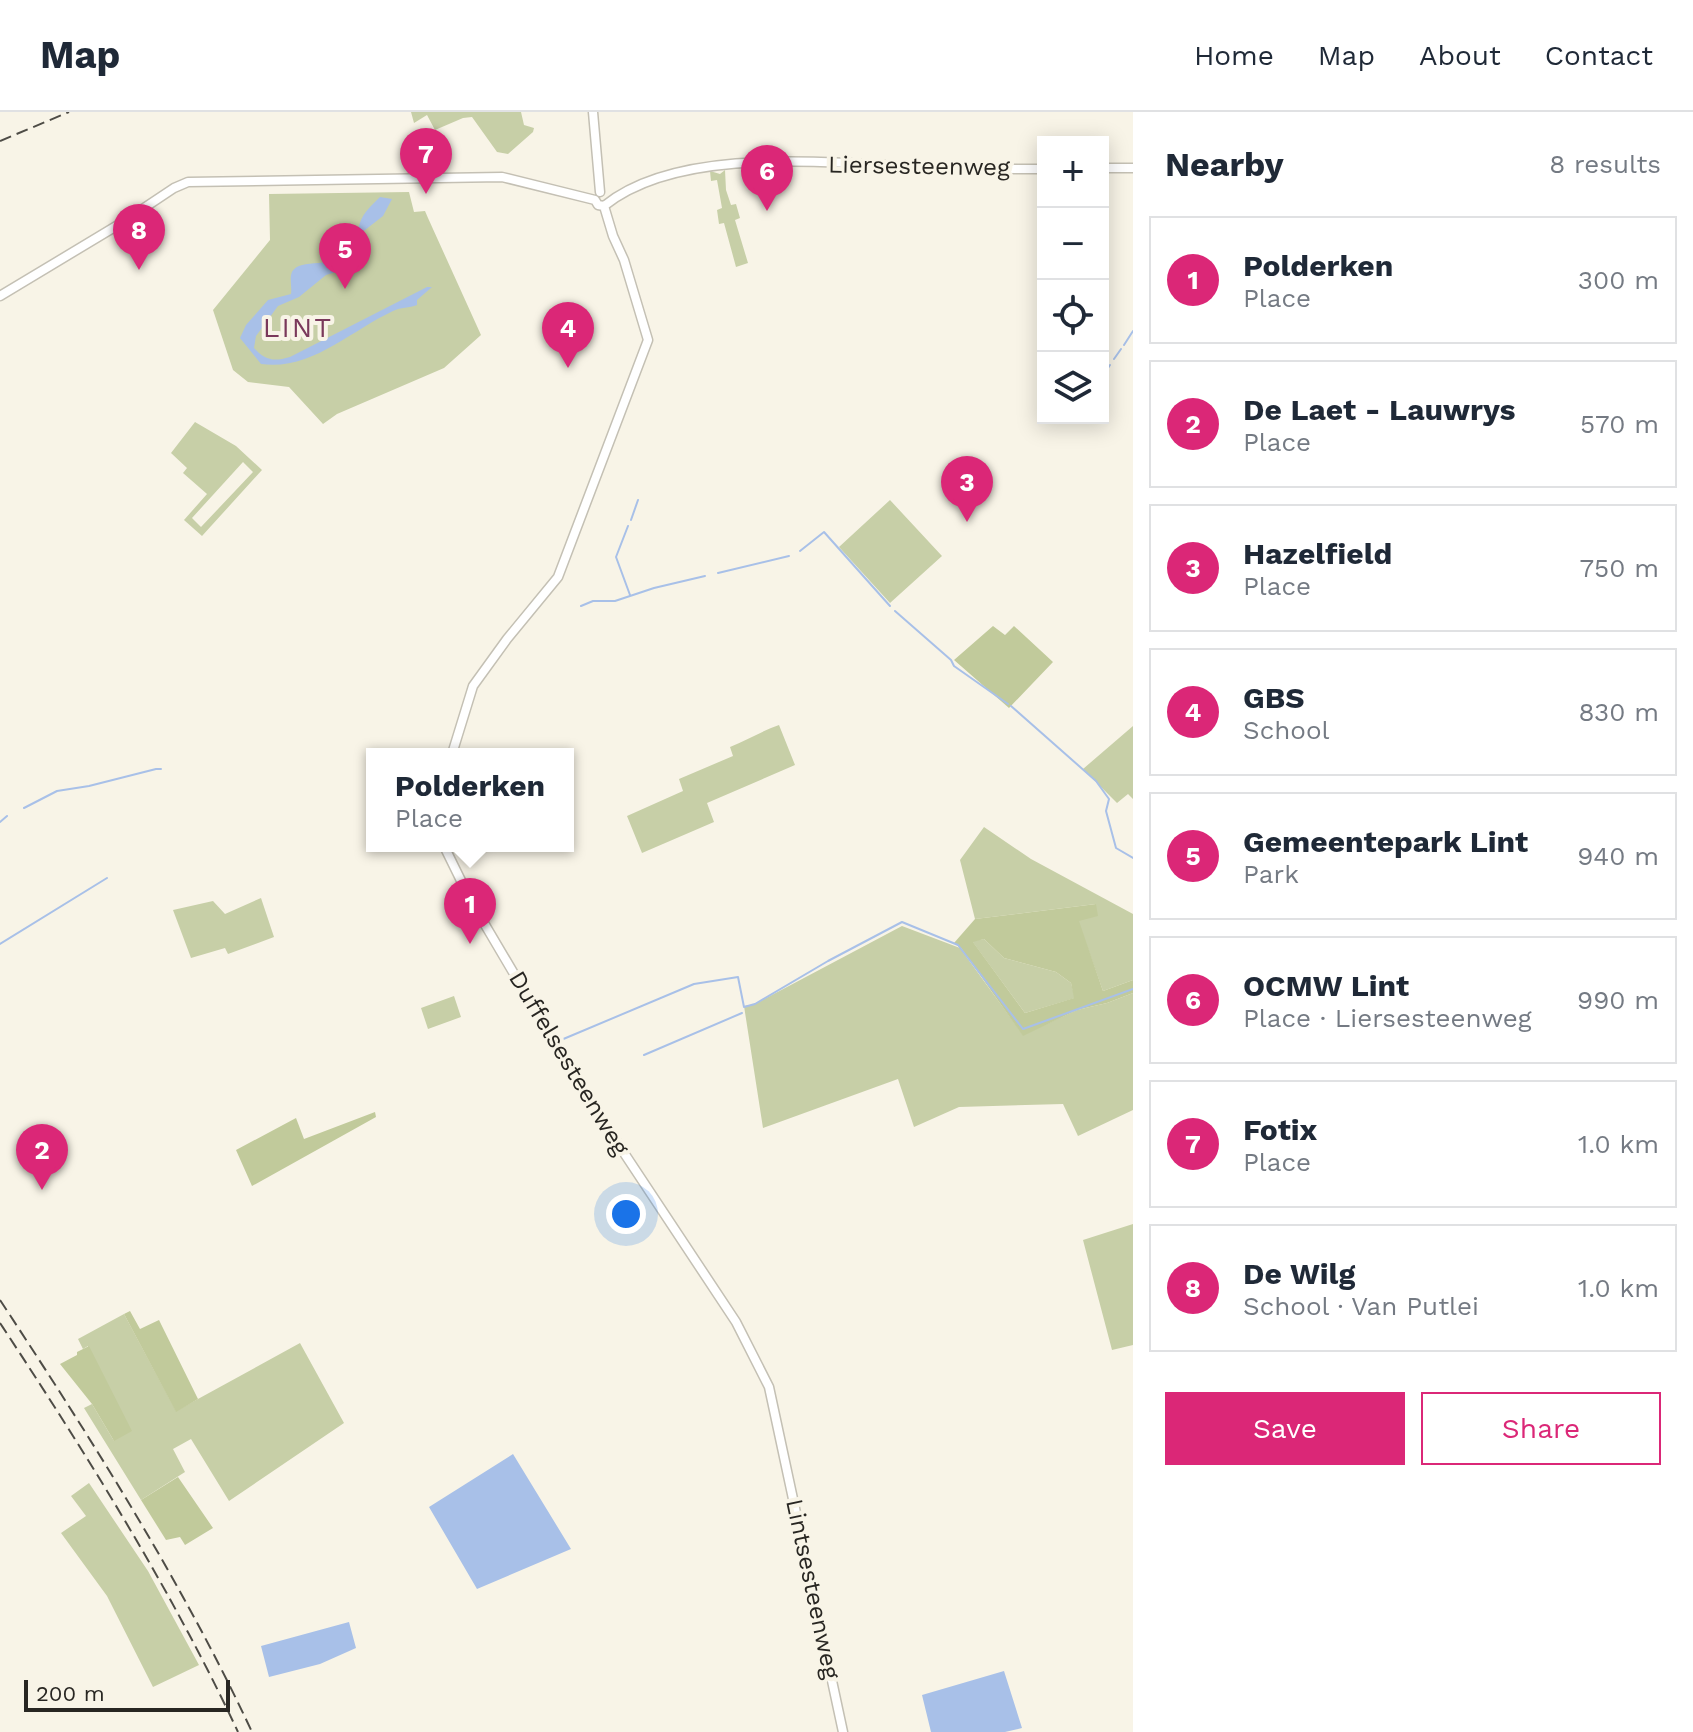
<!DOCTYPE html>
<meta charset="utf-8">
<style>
body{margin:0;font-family:"Work Sans",sans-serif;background:#f6f6f7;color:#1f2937}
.controls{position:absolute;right:24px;top:24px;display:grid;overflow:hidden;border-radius:0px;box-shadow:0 4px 20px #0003}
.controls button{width:72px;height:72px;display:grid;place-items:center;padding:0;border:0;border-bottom:2px solid #e0e1e3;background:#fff;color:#1f2937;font:40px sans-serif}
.scale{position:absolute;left:24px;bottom:20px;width:206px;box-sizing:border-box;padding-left:8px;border:4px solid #282622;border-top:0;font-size:22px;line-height:28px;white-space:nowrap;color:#282622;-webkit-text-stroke:6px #f8f4e7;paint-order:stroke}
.you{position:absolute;left:626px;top:1102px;width:28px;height:28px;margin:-20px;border:6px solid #fff;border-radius:50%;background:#1a73e8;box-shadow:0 0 0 12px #1a73e833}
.badge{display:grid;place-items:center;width:52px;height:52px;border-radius:50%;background:#db2777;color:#fff;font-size:26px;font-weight:700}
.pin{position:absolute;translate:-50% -66px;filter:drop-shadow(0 2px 4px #0008)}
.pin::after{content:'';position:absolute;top:42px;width:28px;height:24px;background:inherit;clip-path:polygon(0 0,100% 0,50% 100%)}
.popup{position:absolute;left:366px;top:636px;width:208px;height:104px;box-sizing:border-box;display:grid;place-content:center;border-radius:0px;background:#fff;filter:drop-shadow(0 2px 6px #0005);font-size:26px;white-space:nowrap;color:#747a83}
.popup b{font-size:30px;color:#1f2937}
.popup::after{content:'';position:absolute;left:50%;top:100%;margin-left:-16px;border:16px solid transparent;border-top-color:#fff}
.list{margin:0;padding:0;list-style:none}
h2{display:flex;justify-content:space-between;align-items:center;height:104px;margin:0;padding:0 32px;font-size:34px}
h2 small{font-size:26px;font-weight:400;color:#747a83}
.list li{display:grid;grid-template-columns:52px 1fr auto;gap:24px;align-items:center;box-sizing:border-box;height:128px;margin:0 16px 16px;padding:0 16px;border:2px solid #e0e1e3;border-radius:0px}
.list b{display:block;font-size:30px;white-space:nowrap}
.list p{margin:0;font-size:26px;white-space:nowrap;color:#747a83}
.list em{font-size:26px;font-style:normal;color:#747a83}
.actions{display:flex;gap:16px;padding:24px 32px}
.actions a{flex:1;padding:18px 0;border:2px solid #db2777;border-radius:0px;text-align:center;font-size:28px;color:#db2777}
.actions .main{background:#db2777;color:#fff}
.icon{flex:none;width:44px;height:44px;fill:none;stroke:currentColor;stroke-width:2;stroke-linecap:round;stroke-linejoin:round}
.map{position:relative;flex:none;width:1133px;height:1620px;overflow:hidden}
header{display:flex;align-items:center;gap:48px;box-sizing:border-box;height:112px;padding:0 40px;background:#fff;border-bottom:2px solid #e0e1e3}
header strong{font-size:38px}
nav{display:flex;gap:44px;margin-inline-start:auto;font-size:28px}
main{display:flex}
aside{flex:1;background:#fff}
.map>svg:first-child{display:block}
</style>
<header>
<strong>Map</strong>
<nav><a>Home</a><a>Map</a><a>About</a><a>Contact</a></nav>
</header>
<main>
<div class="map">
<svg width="1133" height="1620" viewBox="0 0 1133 1620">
<rect width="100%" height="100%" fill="#f8f4e7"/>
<!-- green -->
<path fill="#c7cfa7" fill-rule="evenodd" d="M 411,0 L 521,0 L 524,13 L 534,16 L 533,20 L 508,42 L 497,40 L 472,5 L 463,6 L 435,18 L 427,3 L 414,11 Z
M 725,58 L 726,78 L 731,93 L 736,92 L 740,106 L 735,108 L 748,151 L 736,155 L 724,111 L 719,112 L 717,98 L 722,96 L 717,68 L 711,69 L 710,59 L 720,62 Z
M 409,80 L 414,100 L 425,99 L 428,106 L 481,223 L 444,256 L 337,302 L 323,312 L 289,275 L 248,270 L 233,258 L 213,198 L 270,128 L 269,82 Z
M 195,310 L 236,334 L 262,358 L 202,424 L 184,408 L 207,382 L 183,361 L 187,356 L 171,341 ZM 243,350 L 253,360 L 201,415 L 192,406 Z
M 890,388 L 942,444 L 890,491 L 839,435 Z
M 779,613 L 795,653 L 707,691 L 714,710 L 642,741 L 627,704 L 683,679 L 679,667 L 733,644 L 730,635 C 747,628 762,619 779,613 Z
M 1133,614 L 1133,687 L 1128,682 L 1117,691 L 1083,657 Z
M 984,715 L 1031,747 L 1133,802 L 1133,868 L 1103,879 L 1078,809 L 1096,792 L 975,807 L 960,748 Z
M 261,786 L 274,825 L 228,842 L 225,836 L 191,846 L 173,798 L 213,789 L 225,802 Z
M 902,814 L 960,836 L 1023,923 L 1077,898 L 1107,891 L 1133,881 L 1133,998 L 1078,1024 L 1063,992 L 959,995 L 914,1015 L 898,967 L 763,1016 L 744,894 L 755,892 Z
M 984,827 L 1004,846 L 1056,860 L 1071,871 L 1075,886 L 1025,901 L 972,829 Z
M 454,884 L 461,905 L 428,917 L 421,896 Z
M 1133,1112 L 1133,1233 L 1112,1238 L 1083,1128 Z
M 124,1202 L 176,1299 L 300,1231 L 344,1311 L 229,1389 L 191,1327 L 173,1337 L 185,1360 L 141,1388 L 84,1296 L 92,1292 L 114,1329 L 88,1234 L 83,1237 L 78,1227 Z
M 89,1371 L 148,1459 L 199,1553 L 153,1575 L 107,1484 L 61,1421 L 86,1404 L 71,1384 Z"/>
<!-- forest -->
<path fill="#c1ca9b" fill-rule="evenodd" d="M 993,514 L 1005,523 L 1014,514 L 1053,550 L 1009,596 L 954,548 Z
M 1096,792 L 1098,804 L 1079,809 L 1103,879 L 1133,868 L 1133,881 L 1107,891 L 1077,898 L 1023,924 L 961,836 L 954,831 L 975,807 ZM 984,827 L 1004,846 L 1056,860 L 1071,871 L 1074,886 L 1025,901 L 973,830 Z
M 375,1000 L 376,1005 L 252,1074 L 236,1038 L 296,1006 L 304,1027 Z
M 130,1199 L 140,1217 L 159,1208 L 198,1287 L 176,1300 L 124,1202 Z
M 89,1234 L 132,1319 L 114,1329 L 92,1292 L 60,1252 L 77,1243 L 77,1240 Z
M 178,1365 L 213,1416 L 185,1433 L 180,1425 L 166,1428 L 141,1388 Z"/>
<!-- water -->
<path fill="#a8c0e8" d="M 380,85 L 392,87 L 383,104 L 347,132 L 354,150 L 352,155 L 326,163 L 299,185 L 278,194 L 256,224 L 254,236 C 265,248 273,250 290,245 L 427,175 L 432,175 L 417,188 L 417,193 C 409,196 401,195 393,199 C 350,219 311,259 261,252 L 240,226 L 246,213 L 268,188 L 291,182 C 292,176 290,169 291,163 C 295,144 331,158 348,141 L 342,132 L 346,124 C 360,123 357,116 362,106 C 366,98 374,91 380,85 Z
M 513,1342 L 571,1437 L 477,1477 L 429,1395 Z
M 349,1510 L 356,1536 L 320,1552 L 269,1565 L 261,1534 Z
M 1004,1559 L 1022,1616 L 1005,1620 L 931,1620 L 922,1583 Z"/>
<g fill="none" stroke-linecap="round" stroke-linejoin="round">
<!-- stream -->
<path stroke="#a8c0e8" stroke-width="2" d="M 1124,233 L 1133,219
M 1114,247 L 1121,237
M 1106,259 L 1110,253
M 631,408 L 638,388
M 628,414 L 616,445 L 630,483
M 800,439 L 824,420 L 890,494
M 718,461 L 789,444
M 581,494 L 593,489 L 615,489 L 654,476 L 705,464
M 895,499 L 951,548 L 954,554 L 1008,592
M 1011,594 L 1096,669 L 1109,687 L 1106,699 L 1116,736 L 1133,746
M 24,696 L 57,679 L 89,674 L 156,657 L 161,657
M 0,710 L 7,704
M 0,832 L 107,766
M 561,928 L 694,872 L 738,865 L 744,895 L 755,892 L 828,849 L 902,810 L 958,833 L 1023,917 L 1133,877
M 644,943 L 742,901"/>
<defs>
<path id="tertiary" d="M 593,0 L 600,80
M 1103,56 L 1133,56
M 604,94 C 679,33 832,51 926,55 C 965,57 1004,57 1043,57
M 0,184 L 123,110 L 174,76 L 188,70 L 502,65 L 595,88 L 598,93 L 604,94
M 452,642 L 473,574 L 507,527 L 558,465 L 648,228 L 624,148 L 613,124 L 604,94
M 444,734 L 471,789 L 585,982 L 736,1210 L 769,1275 L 843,1620"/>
</defs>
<!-- tertiary casing -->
<use href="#tertiary" stroke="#c4c0b4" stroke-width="11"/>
<!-- tertiary -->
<use href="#tertiary" stroke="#fff" stroke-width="8"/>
<!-- rail -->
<path stroke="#4e4c46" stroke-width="2" stroke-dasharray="12 6" stroke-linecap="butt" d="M 0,29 L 69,0
M 0,1188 C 92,1328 181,1468 252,1620
M 0,1211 C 87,1343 171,1477 238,1620"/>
</g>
<g text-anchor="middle" stroke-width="8" stroke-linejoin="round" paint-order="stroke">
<!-- street labels -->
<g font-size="24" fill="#282622" stroke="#f8f4e7">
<text transform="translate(919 54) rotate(1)" y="8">Liersesteenweg</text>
<text transform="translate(569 951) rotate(59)" y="8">Duffelsesteenweg</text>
<text transform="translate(813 1477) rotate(78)" y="8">Lintsesteenweg</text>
</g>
<!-- quarter labels -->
<g font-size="28" letter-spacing="2" fill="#7a395b" stroke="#f8f4e7">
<text x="298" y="225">LINT</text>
</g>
</g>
</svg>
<div class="controls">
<button>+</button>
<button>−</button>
<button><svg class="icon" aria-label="locate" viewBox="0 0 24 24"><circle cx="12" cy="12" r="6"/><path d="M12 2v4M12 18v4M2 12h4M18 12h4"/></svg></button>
<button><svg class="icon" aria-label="layers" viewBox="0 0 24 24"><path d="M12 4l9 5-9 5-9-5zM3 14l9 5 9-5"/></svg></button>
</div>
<div class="scale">200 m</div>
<div class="you"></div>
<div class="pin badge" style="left:470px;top:832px">1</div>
<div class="popup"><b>Polderken</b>Place</div>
<div class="pin badge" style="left:42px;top:1078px">2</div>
<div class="pin badge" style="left:967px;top:410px">3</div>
<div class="pin badge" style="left:568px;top:256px">4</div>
<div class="pin badge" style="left:345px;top:177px">5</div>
<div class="pin badge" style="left:767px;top:99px">6</div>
<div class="pin badge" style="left:426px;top:82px">7</div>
<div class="pin badge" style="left:139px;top:158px">8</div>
</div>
<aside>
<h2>Nearby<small>8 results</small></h2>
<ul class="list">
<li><span class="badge">1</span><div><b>Polderken</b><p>Place</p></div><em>300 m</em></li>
<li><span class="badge">2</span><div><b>De Laet - Lauwrys</b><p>Place</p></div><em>570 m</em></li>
<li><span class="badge">3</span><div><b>Hazelfield</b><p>Place</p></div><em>750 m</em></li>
<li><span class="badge">4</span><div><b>GBS</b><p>School</p></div><em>830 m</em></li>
<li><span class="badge">5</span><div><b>Gemeentepark Lint</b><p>Park</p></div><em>940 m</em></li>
<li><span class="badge">6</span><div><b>OCMW Lint</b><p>Place · Liersesteenweg</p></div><em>990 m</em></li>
<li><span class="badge">7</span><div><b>Fotix</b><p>Place</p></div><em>1.0 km</em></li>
<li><span class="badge">8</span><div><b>De Wilg</b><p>School · Van Putlei</p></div><em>1.0 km</em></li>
</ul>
<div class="actions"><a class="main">Save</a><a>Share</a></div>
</aside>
</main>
